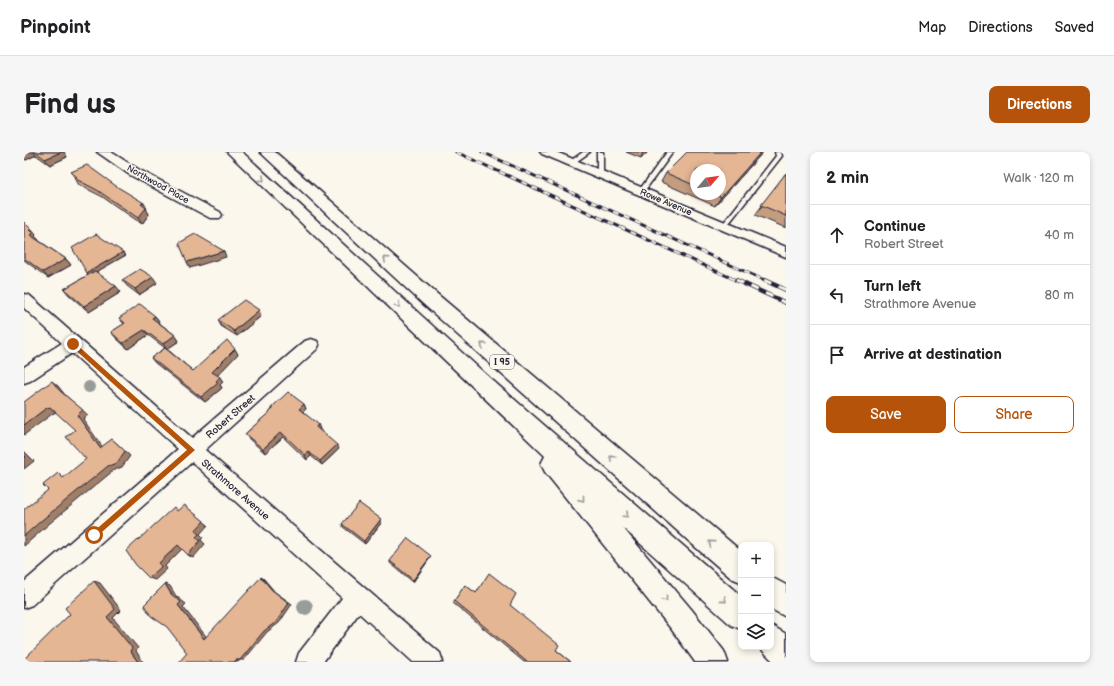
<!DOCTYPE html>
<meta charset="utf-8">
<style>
body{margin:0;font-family:"Balsamiq Sans",sans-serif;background:#f6f6f6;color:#202124}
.controls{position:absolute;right:12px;bottom:12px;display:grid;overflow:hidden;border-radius:8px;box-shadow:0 2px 6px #0003}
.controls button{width:36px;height:36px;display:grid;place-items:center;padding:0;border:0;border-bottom:1px solid #e0e0e0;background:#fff;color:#202124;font:20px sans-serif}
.compass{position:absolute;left:666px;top:12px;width:36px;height:36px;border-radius:50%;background:#fff;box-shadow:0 2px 6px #0003;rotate:61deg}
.stop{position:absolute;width:12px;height:12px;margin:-9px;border:3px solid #b45309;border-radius:50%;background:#fff}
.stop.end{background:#b45309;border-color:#fff;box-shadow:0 1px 4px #0008}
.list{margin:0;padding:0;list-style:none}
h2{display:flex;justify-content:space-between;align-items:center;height:52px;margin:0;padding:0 16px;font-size:17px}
h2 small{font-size:13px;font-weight:400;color:#757577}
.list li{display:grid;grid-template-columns:26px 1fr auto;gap:12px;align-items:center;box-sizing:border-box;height:60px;padding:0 16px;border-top:1px solid #e0e0e0}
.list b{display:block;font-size:15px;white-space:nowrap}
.list p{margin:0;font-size:13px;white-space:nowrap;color:#757577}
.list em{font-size:13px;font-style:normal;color:#757577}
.actions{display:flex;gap:8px;padding:12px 16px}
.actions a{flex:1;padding:9px 0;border:1px solid #b45309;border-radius:8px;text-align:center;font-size:14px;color:#b45309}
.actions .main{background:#b45309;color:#fff}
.icon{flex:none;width:22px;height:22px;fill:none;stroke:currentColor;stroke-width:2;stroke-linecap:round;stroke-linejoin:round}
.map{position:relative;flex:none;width:762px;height:510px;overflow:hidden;border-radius:8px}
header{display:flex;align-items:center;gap:24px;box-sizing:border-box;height:56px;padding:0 20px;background:#fff;border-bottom:1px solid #e0e0e0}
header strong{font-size:19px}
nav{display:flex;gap:22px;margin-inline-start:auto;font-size:14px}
.intro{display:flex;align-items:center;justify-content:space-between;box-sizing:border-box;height:96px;padding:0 24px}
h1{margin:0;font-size:28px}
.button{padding:10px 18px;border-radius:8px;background:#b45309;color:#fff;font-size:14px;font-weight:700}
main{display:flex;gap:24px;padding:0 24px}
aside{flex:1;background:#fff;border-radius:8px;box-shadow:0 2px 6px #0003}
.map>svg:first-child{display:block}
</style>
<header>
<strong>Pinpoint</strong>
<nav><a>Map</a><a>Directions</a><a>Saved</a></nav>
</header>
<div class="intro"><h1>Find us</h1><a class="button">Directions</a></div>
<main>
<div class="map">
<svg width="762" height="510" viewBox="0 0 762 510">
<rect width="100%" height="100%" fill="#fbf7ec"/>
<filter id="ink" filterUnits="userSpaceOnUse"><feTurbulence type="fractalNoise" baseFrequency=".025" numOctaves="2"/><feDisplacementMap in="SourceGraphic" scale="8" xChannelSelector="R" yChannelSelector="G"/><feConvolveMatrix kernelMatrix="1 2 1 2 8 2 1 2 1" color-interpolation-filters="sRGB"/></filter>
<g filter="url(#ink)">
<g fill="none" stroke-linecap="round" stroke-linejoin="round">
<defs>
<path id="service" d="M 559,0 L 566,0 L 549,12 L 545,12 L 545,10 Z
M 573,0 L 579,0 L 579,23 L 576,25 L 573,23 Z
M 643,0 L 649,0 L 619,41 L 615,41 L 614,40 Z
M 751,0 L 757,0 L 758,4 L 702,75 L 698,75 L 698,73 L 752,4 Z"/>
<path id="minor" d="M 73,0 L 87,0 L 114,17 L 196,60 L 198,63 L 196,66 L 186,66 L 106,23 Z
M 516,0 L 532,0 L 762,95 L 762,105 L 518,2 Z
M 0,142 L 5,143 L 168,286 L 281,189 L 287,187 L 293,189 L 295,193 L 293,197 L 181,298 L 416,501 L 419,510 L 389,510 L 335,461 L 299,510 L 272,510 L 275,501 L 318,446 L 168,310 L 8,453 L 0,456 L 0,430 L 154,297 L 48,201 L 6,229 L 0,231 L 0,215 L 38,191 L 0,156 Z"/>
<path id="motorway" d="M 203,0 L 218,0 L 468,228 L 717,444 L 717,477 L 707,473 L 599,376 L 668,458 L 700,499 L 704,510 L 671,510 L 648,478 L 521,320 L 517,312 L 521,304 Z
M 236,0 L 251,0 L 412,141 L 717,399 L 717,430 L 707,426 L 677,400 L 398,151 Z
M 747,425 L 762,433 L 762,465 L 747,457 Z
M 747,473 L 762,482 L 762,510 L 750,510 L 735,495 L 747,495 Z"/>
</defs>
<!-- service casing -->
<use href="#service" stroke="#22223b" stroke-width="3"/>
<!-- minor casing -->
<use href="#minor" stroke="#22223b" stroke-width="3"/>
<!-- motorway casing -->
<use href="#motorway" stroke="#22223b" stroke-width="3"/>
<!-- service -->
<use href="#service" fill="#fbf7ec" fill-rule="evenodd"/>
<!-- minor -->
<use href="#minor" fill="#fbf7ec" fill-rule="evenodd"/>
<!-- motorway -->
<use href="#motorway" fill="#fbf7ec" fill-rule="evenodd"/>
<defs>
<path id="rail-far1" d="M 432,0 L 714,129
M 458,0 L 742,129"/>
<path id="rail" d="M 712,128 L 762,151
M 740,128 L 762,138"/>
</defs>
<!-- rail-far1 casing -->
<use href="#rail-far1" stroke="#22223b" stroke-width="3"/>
<!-- rail casing -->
<use href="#rail" stroke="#22223b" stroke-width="4.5"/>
<!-- rail-far1 -->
<use href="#rail-far1" stroke="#fbf7ec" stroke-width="2" stroke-dasharray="6" stroke-linecap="butt"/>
<!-- rail -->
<use href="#rail" stroke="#fbf7ec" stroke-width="3" stroke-dasharray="8" stroke-linecap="butt"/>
</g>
<!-- trees -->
<g fill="#999d99">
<circle cx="65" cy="235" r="6"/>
<circle cx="281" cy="455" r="8"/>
</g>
<!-- wall -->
<path fill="#c49d7f" stroke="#22223b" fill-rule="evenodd" d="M 0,0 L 40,0 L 43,5 L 26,13 L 12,3 L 2,8 L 0,7 Z
M 602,0 L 624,0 L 617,6 Z
M 663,0 L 739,0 L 691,54 L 637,30 L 642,21 ZM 672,18 L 696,42 L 672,42 Z
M 47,20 L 123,57 L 122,57 L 125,62 L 118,72 L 77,44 L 55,33 Z
M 762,21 L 762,76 L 731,63 Z
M 0,70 L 12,83 L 11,84 L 15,88 L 14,88 L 42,107 L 47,113 L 24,126 L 0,108 Z
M 99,100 L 102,103 L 72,120 L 97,140 L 65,160 L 45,143 L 40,137 L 64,123 L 63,121 Z
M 98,128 L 133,131 L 115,143 L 103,134 Z
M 131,164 L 135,169 L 134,170 L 151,183 L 155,189 L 143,197 L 169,219 L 214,202 L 193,223 L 199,230 L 196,233 L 198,236 L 181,250 L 131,211 L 127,206 L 141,196 L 124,183 L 104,197 L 92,186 L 87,180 L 100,172 L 95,166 Z
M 237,164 L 213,184 L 197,174 L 194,168 Z
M 280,252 L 282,257 L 279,260 L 315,297 L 298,313 L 287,304 L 283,308 L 259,285 L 241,301 L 224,286 L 221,282 L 248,258 L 247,256 Z
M 357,367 L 357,371 L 341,392 L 319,375 L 318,372 Z
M 407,404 L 406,406 L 389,430 L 366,411 L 366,409 Z
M 441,433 L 451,441 L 486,453 L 532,498 L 547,510 L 500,510 L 429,451 Z"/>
<!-- shaded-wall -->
<path fill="#a07f68" stroke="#22223b" d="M 0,0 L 10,0 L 12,3 L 2,8 L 0,6 Z
M 37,0 L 40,0 L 43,5 L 26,13 L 21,7 Z
M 619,0 L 624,0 L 617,6 Z
M 737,0 L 739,0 L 691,54 L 697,45 Z
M 120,51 L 123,57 L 122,57 L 125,62 L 118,72 L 114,66 L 117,52 Z
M 7,77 L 12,83 L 11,84 L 15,88 L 12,90 L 6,83 L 5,78 Z
M 200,99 L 202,105 L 166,116 L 163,110 Z
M 99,100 L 102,103 L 65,124 L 63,121 Z
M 42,107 L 47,113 L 24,126 L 19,120 Z
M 129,125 L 133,131 L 115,143 L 111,137 Z
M 92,134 L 97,140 L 65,160 L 60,154 Z
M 235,158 L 237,164 L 213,184 L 210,179 Z
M 131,164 L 135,169 L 132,172 L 128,166 Z
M 120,178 L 124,183 L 104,197 L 99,191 Z
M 151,183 L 155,189 L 143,197 L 139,192 Z
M 211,197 L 214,202 L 192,225 L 188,220 Z
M 196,225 L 199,230 L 196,233 L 198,236 L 181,250 L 177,245 L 192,229 Z
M 28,229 L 34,234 L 42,244 L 64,263 L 59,267 L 82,300 L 76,296 Z
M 280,252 L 282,257 L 277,262 L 275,257 Z
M 26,255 L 32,260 L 28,262 L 0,283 L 0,273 L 21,257 Z
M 294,272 L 296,277 L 294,279 L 292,275 Z
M 257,280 L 259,285 L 241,301 L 239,297 Z
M 88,287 L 106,304 L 98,315 L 90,318 L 26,371 L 0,394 L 0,384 Z
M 313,293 L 315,297 L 298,313 L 296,309 Z
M 0,299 L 10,309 L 0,317 Z
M 285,300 L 287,304 L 283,308 L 281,303 Z
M 160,353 L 184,373 L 176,382 L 179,385 L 177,388 L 181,392 L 169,406 L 164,403 L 172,385 Z
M 357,367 L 357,371 L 341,392 L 340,389 Z
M 154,393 L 159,396 L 141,414 L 143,417 L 131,428 L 125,426 L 135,411 Z
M 407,404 L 406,406 L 389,430 L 389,428 Z
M 237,425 L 240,427 L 251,440 L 268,452 L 255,471 L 243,480 L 220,508 L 216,508 L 248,438 Z
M 70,429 L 76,431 L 97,458 L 89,466 L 114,496 L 112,499 L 119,510 L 114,510 L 83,465 Z
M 141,432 L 146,434 L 152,444 L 162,452 L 159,455 L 185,488 L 180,487 L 154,453 Z
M 212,508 L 216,508 L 214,510 L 210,510 Z"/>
<!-- building -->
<path fill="#e4b694" stroke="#22223b" d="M 12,0 L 37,0 L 21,7 Z
M 663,0 L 737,0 L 697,45 L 691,42 L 696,42 L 696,18 L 672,18 L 672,34 L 642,21 Z
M 63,13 L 92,34 L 120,51 L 117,52 L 122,56 L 114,66 L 73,38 L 50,26 L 53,25 L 47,20 Z
M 762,21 L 762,64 L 737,53 Z
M 0,70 L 7,77 L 5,78 L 9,82 L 6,83 L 42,107 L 19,120 L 0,106 Z
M 72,82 L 99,100 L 63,121 L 48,96 Z
M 171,82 L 200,99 L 163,110 L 155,91 Z
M 116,117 L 129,125 L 111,137 L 98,128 Z
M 71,119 L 92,134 L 60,154 L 40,137 Z
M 220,148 L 235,158 L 210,179 L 194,168 Z
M 116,152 L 131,164 L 128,166 L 151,183 L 139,192 L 120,178 L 99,191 L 87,180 L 101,171 L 95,166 Z
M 203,188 L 211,197 L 188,220 L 196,225 L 192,229 L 194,231 L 177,245 L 127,206 L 141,196 L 169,219 Z
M 28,229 L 36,239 L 59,258 L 53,263 L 76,296 L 88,287 L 101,299 L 93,311 L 84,314 L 18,368 L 0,384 L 0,357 L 24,338 L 19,333 L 34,321 L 39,326 L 62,307 L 42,285 L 51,278 L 26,255 L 21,257 L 0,273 L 0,250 Z
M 264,240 L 280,252 L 275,257 L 294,272 L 292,275 L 313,293 L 296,309 L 285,300 L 281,303 L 257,280 L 239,297 L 221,282 L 249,257 L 247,256 Z
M 0,303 L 2,305 L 0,307 Z
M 335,351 L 357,367 L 340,389 L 318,372 Z
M 160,353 L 180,369 L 171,379 L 175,382 L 172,385 L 176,389 L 164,403 L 154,393 L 135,411 L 137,415 L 125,426 L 112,413 L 102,399 L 150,355 L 153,359 Z
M 384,386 L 407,404 L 389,428 L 366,409 Z
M 465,421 L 492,442 L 486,453 L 535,493 L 532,498 L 547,510 L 503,510 L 430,449 L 441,433 L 452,441 Z
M 237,425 L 248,438 L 265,451 L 252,470 L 240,479 L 216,508 L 212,508 L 210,510 L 155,510 L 163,501 L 143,475 L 127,464 L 120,453 L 141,432 L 147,442 L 157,450 L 154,453 L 180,487 Z
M 70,429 L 91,457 L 83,465 L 108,496 L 106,499 L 114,510 L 0,510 L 0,507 L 46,462 L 41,456 Z"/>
<!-- one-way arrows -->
<defs><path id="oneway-chevron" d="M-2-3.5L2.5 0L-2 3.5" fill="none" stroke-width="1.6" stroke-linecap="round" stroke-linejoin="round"/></defs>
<g stroke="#99979c">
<use href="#oneway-chevron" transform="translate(238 27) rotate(43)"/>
<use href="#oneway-chevron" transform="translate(362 107) rotate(-138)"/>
<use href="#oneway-chevron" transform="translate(374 153) rotate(43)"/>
<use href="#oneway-chevron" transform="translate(459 193) rotate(-139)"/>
<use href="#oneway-chevron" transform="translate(588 306) rotate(-139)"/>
<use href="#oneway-chevron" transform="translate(558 347) rotate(51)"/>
<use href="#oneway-chevron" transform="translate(602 363) rotate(42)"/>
<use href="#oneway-chevron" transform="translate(687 391) rotate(-140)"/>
<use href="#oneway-chevron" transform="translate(641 447) rotate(51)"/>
<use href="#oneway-chevron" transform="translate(700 448) rotate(40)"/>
</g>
</g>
<!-- route -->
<path fill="#b45309" d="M 47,191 L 51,191 L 171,298 L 70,387 L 68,386 L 68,381 L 163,298 L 47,194 Z"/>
<g text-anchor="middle" stroke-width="3" stroke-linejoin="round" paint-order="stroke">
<!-- far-street labels -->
<g font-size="9" fill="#22223b" stroke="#fbf7ec">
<text transform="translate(134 32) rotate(29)" y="3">Northwood Place</text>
<text transform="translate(642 50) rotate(23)" y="3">Rowe Avenue</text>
</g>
<!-- shield labels -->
<rect fill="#fbf7ec" stroke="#636270" stroke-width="1" x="466" y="203" width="24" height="14" rx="3"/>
<g font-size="9" font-weight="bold" fill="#22223b">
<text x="478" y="213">I 95</text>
</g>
<!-- street labels -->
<g font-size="10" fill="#22223b" stroke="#fbf7ec">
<text transform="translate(206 264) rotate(-41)" y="4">Robert Street</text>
<text transform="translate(212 337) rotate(41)" y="4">Strathmore Avenue</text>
</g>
</g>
</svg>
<div class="controls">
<button>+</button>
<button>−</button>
<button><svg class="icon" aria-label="layers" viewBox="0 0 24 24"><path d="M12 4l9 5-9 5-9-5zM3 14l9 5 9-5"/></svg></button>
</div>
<svg class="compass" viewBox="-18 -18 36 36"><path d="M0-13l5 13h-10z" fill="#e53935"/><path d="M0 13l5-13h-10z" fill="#757577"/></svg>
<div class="stop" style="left:70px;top:383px"></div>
<div class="stop end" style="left:49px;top:192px"></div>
</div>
<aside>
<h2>2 min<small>Walk · 120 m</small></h2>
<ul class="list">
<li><svg class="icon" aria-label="ahead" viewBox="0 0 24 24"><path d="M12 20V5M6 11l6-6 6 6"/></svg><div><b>Continue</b><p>Robert Street</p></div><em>40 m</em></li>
<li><svg class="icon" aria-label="left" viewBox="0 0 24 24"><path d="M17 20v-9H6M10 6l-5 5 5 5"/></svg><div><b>Turn left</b><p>Strathmore Avenue</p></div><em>80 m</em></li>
<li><svg class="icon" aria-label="arrive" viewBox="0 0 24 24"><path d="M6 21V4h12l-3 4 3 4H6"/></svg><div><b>Arrive at destination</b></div></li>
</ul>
<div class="actions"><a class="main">Save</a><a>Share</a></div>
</aside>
</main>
